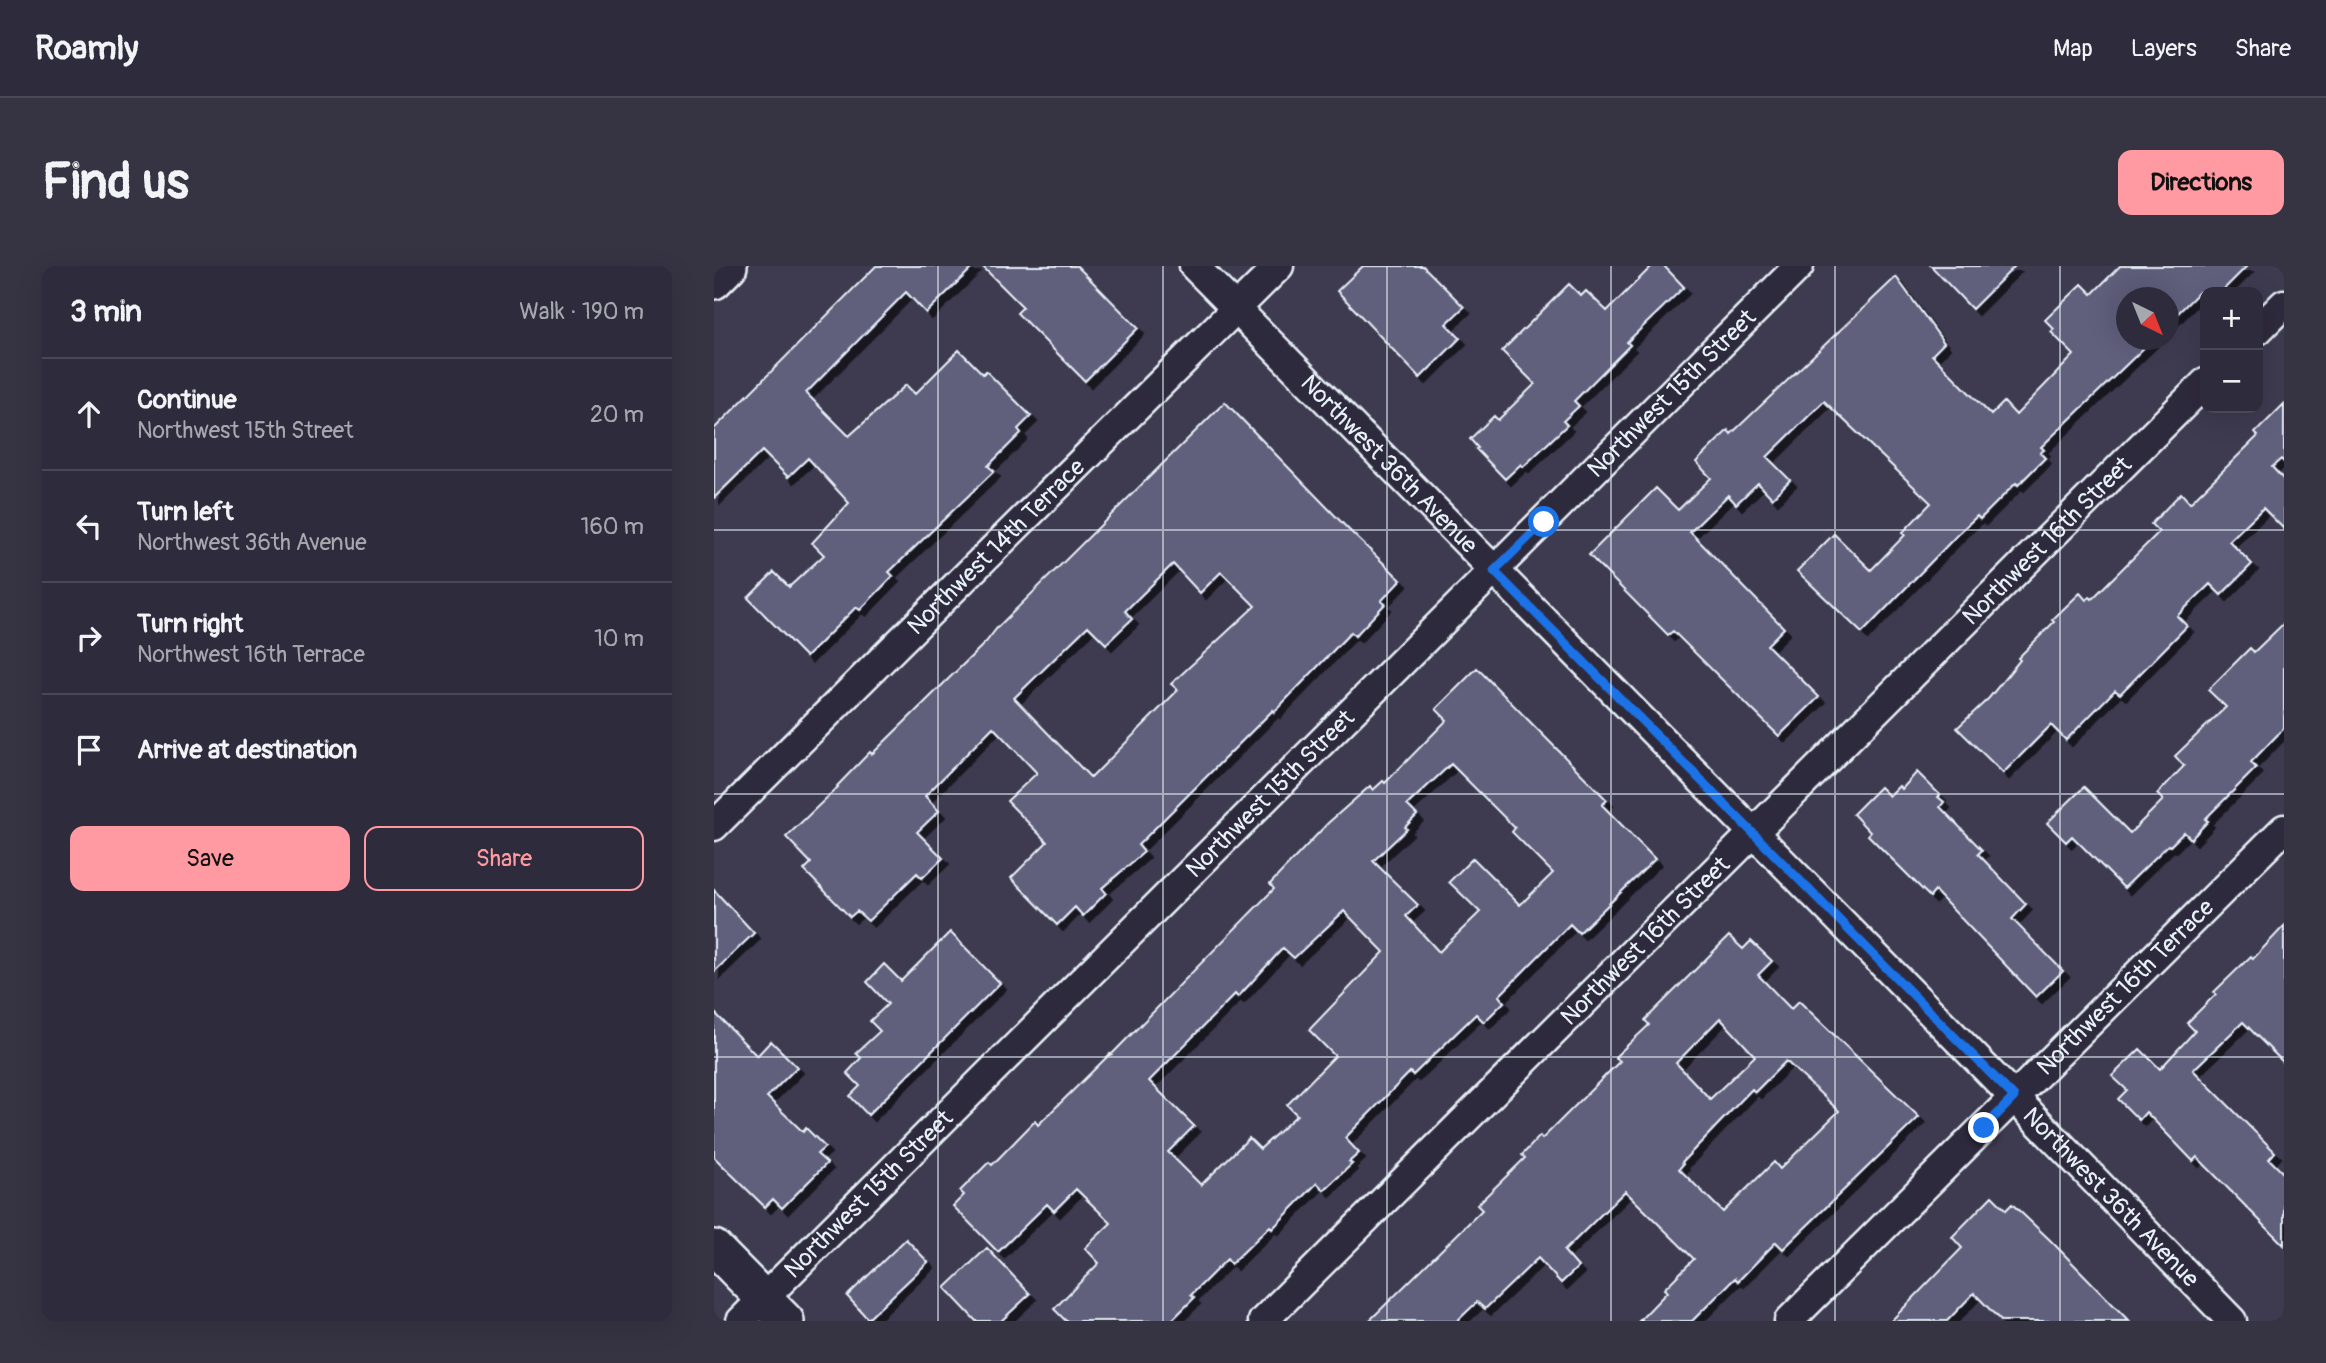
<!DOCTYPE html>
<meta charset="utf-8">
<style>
body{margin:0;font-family:Pangolin,sans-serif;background:#363443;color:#f1f3f6}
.controls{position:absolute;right:21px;top:21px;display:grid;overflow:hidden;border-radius:14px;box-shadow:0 7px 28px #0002}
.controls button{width:63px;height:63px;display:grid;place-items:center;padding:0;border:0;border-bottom:2px solid #494856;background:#2e2c3c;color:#f1f3f6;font:35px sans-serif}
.compass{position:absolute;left:1402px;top:21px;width:63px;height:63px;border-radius:50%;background:#2e2c3c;box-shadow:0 7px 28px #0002;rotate:137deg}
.stop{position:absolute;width:21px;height:21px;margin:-16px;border:5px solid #1a73e8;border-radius:50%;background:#fff}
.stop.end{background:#1a73e8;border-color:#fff;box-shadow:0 2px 7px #0008}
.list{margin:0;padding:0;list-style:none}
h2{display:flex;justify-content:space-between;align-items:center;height:91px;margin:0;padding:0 28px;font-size:30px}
h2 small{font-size:23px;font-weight:400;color:#a7a7af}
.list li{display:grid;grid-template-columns:46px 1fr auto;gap:21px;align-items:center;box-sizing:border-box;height:112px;padding:0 28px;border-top:2px solid #494856}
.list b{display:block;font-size:26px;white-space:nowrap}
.list p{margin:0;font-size:23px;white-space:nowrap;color:#a7a7af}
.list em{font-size:23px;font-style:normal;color:#a7a7af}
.actions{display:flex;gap:14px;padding:21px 28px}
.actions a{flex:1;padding:16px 0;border:2px solid #ff9aa2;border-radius:14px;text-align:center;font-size:24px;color:#ff9aa2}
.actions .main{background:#ff9aa2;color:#111}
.icon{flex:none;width:38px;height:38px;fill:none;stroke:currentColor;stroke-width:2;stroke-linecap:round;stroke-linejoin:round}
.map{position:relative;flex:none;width:1570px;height:1055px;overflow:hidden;border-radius:14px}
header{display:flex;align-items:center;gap:42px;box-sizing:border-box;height:98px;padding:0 35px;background:#2e2c3c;border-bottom:2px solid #494856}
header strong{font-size:33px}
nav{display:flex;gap:38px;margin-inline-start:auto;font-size:24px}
.intro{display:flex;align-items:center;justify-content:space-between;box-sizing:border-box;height:168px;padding:0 42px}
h1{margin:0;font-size:49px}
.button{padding:18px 32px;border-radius:14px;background:#ff9aa2;color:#111;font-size:24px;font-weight:700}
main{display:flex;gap:42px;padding:0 42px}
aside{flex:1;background:#2e2c3c;border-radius:14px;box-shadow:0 7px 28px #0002}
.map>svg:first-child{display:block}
</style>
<header>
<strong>Roamly</strong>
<nav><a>Map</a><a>Layers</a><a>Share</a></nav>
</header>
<div class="intro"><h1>Find us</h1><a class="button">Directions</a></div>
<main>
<aside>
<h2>3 min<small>Walk · 190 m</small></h2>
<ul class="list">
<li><svg class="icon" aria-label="ahead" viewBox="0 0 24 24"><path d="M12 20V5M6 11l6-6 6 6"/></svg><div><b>Continue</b><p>Northwest 15th Street</p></div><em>20 m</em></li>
<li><svg class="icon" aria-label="left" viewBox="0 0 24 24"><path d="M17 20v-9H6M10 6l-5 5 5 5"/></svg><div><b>Turn left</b><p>Northwest 36th Avenue</p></div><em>160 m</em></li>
<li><svg class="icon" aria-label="right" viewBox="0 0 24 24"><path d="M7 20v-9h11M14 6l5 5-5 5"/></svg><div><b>Turn right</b><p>Northwest 16th Terrace</p></div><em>10 m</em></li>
<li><svg class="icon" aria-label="arrive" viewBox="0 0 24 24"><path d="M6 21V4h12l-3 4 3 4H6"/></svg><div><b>Arrive at destination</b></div></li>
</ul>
<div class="actions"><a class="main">Save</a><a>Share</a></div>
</aside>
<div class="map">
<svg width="1570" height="1055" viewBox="0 0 1570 1055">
<defs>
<filter id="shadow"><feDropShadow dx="6" dy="6" stdDeviation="0" flood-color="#0009"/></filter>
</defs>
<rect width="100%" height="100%" fill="#3e3a50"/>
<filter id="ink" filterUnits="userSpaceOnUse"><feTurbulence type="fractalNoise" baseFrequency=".0143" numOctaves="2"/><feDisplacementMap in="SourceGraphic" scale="14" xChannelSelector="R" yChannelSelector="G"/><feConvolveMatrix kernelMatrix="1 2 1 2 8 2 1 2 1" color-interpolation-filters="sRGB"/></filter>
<g filter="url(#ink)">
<!-- building -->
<path fill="#605e7c" stroke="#e8f1f8" stroke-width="2" fill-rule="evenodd" filter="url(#shadow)" d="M 162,0 L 260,0 L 212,47 L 192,26 L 92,127 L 135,170 L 192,119 L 201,128 L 245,84 L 269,108 L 272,105 L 317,150 L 304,163 L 307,167 L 274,200 L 280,205 L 175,306 L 179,310 L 146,344 L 142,341 L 92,391 L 34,332 L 60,306 L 75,321 L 110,289 L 98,277 L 135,237 L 94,192 L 74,211 L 48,185 L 0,232 L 0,163 Z
M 268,0 L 363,0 L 424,62 L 371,115 L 303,47 L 309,41 Z
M 649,0 L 709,0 L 750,41 L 732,58 L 746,72 L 706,112 L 623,25 Z
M 938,0 L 950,0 L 970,21 L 913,76 L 916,79 L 860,135 L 865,140 L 849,155 L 853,159 L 809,201 L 807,198 L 791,213 L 762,183 L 764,182 L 756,173 L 780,150 L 784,154 L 821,118 L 788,85 L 855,18 L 867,30 L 872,25 L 893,45 Z
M 1217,0 L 1301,0 L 1258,43 Z
M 1406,0 L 1533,0 L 1507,26 L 1485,26 L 1454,57 L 1454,32 L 1412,32 L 1412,74 L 1438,74 L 1327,181 L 1330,184 L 1326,187 L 1331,192 L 1304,219 L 1302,217 L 1266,253 L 1263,250 L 1247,265 L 1148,367 L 1083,305 L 1120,268 L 1157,304 L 1191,269 L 1188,267 L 1217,237 L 1110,135 L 1053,191 L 1076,214 L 1058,232 L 1044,217 L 1022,238 L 1014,229 L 976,266 L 1070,362 L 1053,379 L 1105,431 L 1065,470 L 959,365 L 954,369 L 875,289 L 942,222 L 964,244 L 997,212 L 982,196 L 1014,164 L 1017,168 L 1182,11 L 1230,77 L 1218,89 L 1277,149 L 1290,136 L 1302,149 L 1360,89 L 1337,66 L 1340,63 L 1331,54 L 1368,18 L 1378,28 Z
M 511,136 L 635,264 L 687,314 L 667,335 L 671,338 L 641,370 L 637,366 L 560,446 L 559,444 L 424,579 L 430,586 L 388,622 L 392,627 L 369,650 L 361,641 L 343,659 L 297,612 L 333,576 L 293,535 L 323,507 L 279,461 L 211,530 L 225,545 L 203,566 L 229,592 L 208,612 L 203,607 L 154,655 L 143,645 L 136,651 L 90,604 L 97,597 L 72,571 L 124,521 L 123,520 L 156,486 L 158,488 L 272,376 L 283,362 ZM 459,298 L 486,327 L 507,306 L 541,340 L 457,418 L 464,424 L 377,512 L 300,432 L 374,360 L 392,378 L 418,353 L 411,345 Z
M 1570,138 L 1570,196 L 1567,193 L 1558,201 L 1570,214 L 1570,263 L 1549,242 L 1515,275 L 1538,298 L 1507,329 L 1496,318 L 1463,350 L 1473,360 L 1406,428 L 1401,424 L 1352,474 L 1337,459 L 1289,507 L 1243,462 L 1275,432 L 1306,394 L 1304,392 L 1340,356 L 1338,354 L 1366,327 L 1372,334 L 1376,331 L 1378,333 L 1445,266 L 1437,258 L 1467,227 L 1476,237 L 1544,170 L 1541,167 Z
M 1570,357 L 1570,462 L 1537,496 L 1542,502 L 1491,553 L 1494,555 L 1477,573 L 1470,566 L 1456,580 L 1454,579 L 1410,622 L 1358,570 L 1352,576 L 1333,557 L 1370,521 L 1416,567 L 1449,534 L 1443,528 L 1470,500 L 1461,490 L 1512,441 L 1494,424 L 1536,382 L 1540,386 Z
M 763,402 L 893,534 L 888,539 L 941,593 L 865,667 L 856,658 L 785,730 L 790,736 L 770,756 L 762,748 L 699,809 L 696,806 L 631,872 L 645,887 L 635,896 L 638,898 L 610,924 L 603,917 L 558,963 L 556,960 L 517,998 L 513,993 L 477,1029 L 480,1032 L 457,1055 L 352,1055 L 340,1043 L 385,997 L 371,982 L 397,957 L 362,923 L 340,945 L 333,938 L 284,986 L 239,940 L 250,929 L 246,925 L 275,896 L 278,899 L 321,855 L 324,859 L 396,788 L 397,789 L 560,623 L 556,618 L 614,557 L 656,520 L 659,524 L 669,515 L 671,517 L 733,454 L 722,443 ZM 737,498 L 801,562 L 798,566 L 839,607 L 806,639 L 759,592 L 735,616 L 766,646 L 725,686 L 692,650 L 704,639 L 659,595 L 693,563 L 691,561 L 703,549 L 693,539 ZM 630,645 L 670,686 L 595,764 L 621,790 L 573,839 L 583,849 L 546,883 L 535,872 L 487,919 L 454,886 L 480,860 L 435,815 L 521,728 L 524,731 L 569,682 L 580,692 Z
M 1203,506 L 1226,529 L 1224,531 L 1230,536 L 1226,541 L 1268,584 L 1264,588 L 1312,638 L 1298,653 L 1349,705 L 1322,731 L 1221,625 L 1216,631 L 1154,569 L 1156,566 L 1139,548 L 1166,521 L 1175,530 L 1185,520 L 1188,523 Z
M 0,624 L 40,667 L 0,706 Z
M 1570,660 L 1570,797 L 1529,756 L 1479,804 L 1561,886 L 1555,893 L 1570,908 L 1570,979 L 1483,891 L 1479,895 L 1432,846 L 1425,854 L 1404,833 L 1413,824 L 1398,810 L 1426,783 L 1446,803 L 1481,765 L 1473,757 L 1502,728 L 1500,726 L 1537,690 L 1539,693 Z
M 236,666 L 286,717 L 154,849 L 136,830 L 146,820 L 133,807 L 147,792 L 142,787 L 166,765 L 156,755 L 174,738 L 153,716 L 170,698 L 187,715 Z
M 1015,670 L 1029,683 L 1037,675 L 1058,695 L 1044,709 L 1077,743 L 1085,735 L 1205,851 L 1069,983 L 1062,976 L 1024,1015 L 1021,1012 L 978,1055 L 925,1055 L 953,1026 L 950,1023 L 980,993 L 911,925 L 850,985 L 864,1001 L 847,1017 L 824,992 L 771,1043 L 763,1036 L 743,1055 L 655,1055 L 768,944 L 763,939 L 811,892 L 808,889 L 826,870 L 828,873 L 906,795 L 901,791 L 935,759 L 931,754 ZM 1006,752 L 1041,790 L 996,833 L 962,797 ZM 1072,795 L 1125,845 L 1066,903 L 1060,896 L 1009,946 L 965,903 L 969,898 L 968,896 L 1038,823 L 1041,826 Z
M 0,746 L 43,790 L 57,775 L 83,801 L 53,831 L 89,866 L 92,862 L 111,881 L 103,888 L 113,897 L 68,942 L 59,933 L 51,941 L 0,891 Z
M 1278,930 L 1292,944 L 1298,938 L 1336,974 L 1415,1055 L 1287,1055 L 1260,1027 L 1233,1055 L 1177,1055 L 1248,982 L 1238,971 Z
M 192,973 L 214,996 L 154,1053 L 133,1030 Z
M 273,982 L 316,1028 L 287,1055 L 262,1055 L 231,1022 Z"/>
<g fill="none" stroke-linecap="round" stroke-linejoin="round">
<defs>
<g id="minor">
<path id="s1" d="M 480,0 L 1249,779 L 1518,1055"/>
<path d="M 1544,64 L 1570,38"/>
<path id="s2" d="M 0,560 L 565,0"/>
<path id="s3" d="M 27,1055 L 1085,0"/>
<path id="s4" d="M 549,1055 L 1491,117"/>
<path id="s5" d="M 1075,1055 L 1570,563"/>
</g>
<path id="tertiary" d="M 0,15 L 15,0
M 0,982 L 72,1055"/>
</defs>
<!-- minor casing -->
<use href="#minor" stroke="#e8f1f8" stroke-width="33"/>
<!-- tertiary casing -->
<use href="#tertiary" stroke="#e8f1f8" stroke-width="40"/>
<!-- minor -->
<use href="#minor" stroke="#2f2a3d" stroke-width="28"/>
<!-- tertiary -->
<use href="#tertiary" stroke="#2f2a3d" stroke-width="35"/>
</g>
</g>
<g fill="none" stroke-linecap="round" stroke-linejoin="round" filter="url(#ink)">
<!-- route -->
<path stroke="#1a73e8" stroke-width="9" d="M 830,256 L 780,305 L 1300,831 L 1270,862"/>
</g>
<!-- grid -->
<path fill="none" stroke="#e8f1f8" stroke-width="2" stroke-opacity="0.55" d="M 224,0 L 224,1055M 449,0 L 449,1055M 673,0 L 673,1055M 897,0 L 897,1055M 1121,0 L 1121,1055M 1346,0 L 1346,1055M 0,264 L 1570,264M 0,528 L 1570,528M 0,791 L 1570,791"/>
<g text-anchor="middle" stroke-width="7" stroke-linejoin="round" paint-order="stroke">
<!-- street labels -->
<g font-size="24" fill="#e8f1f8" stroke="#2f2a3d">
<text dy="8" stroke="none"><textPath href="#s3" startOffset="1314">Northwest 15th Street</textPath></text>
<text dy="8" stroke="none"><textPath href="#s1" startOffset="278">Northwest 36th Avenue</textPath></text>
<text dy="8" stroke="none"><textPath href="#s4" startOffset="1106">Northwest 16th Street</textPath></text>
<text dy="8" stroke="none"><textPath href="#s2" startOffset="397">Northwest 14th Terrace</textPath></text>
<text dy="8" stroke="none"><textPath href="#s3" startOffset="747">Northwest 15th Street</textPath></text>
<text dy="8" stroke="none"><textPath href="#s4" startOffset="539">Northwest 16th Street</textPath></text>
<text dy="8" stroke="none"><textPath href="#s5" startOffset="474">Northwest 16th Terrace</textPath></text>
<text dy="8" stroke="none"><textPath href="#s3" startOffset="180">Northwest 15th Street</textPath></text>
<text dy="8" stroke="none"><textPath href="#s1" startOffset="1307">Northwest 36th Avenue</textPath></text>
</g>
</g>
</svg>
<div class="controls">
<button>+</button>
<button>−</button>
</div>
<svg class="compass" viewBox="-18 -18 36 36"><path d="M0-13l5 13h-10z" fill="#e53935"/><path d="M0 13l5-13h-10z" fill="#a7a7af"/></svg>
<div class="stop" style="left:830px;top:256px"></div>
<div class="stop end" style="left:1270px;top:862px"></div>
</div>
</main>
